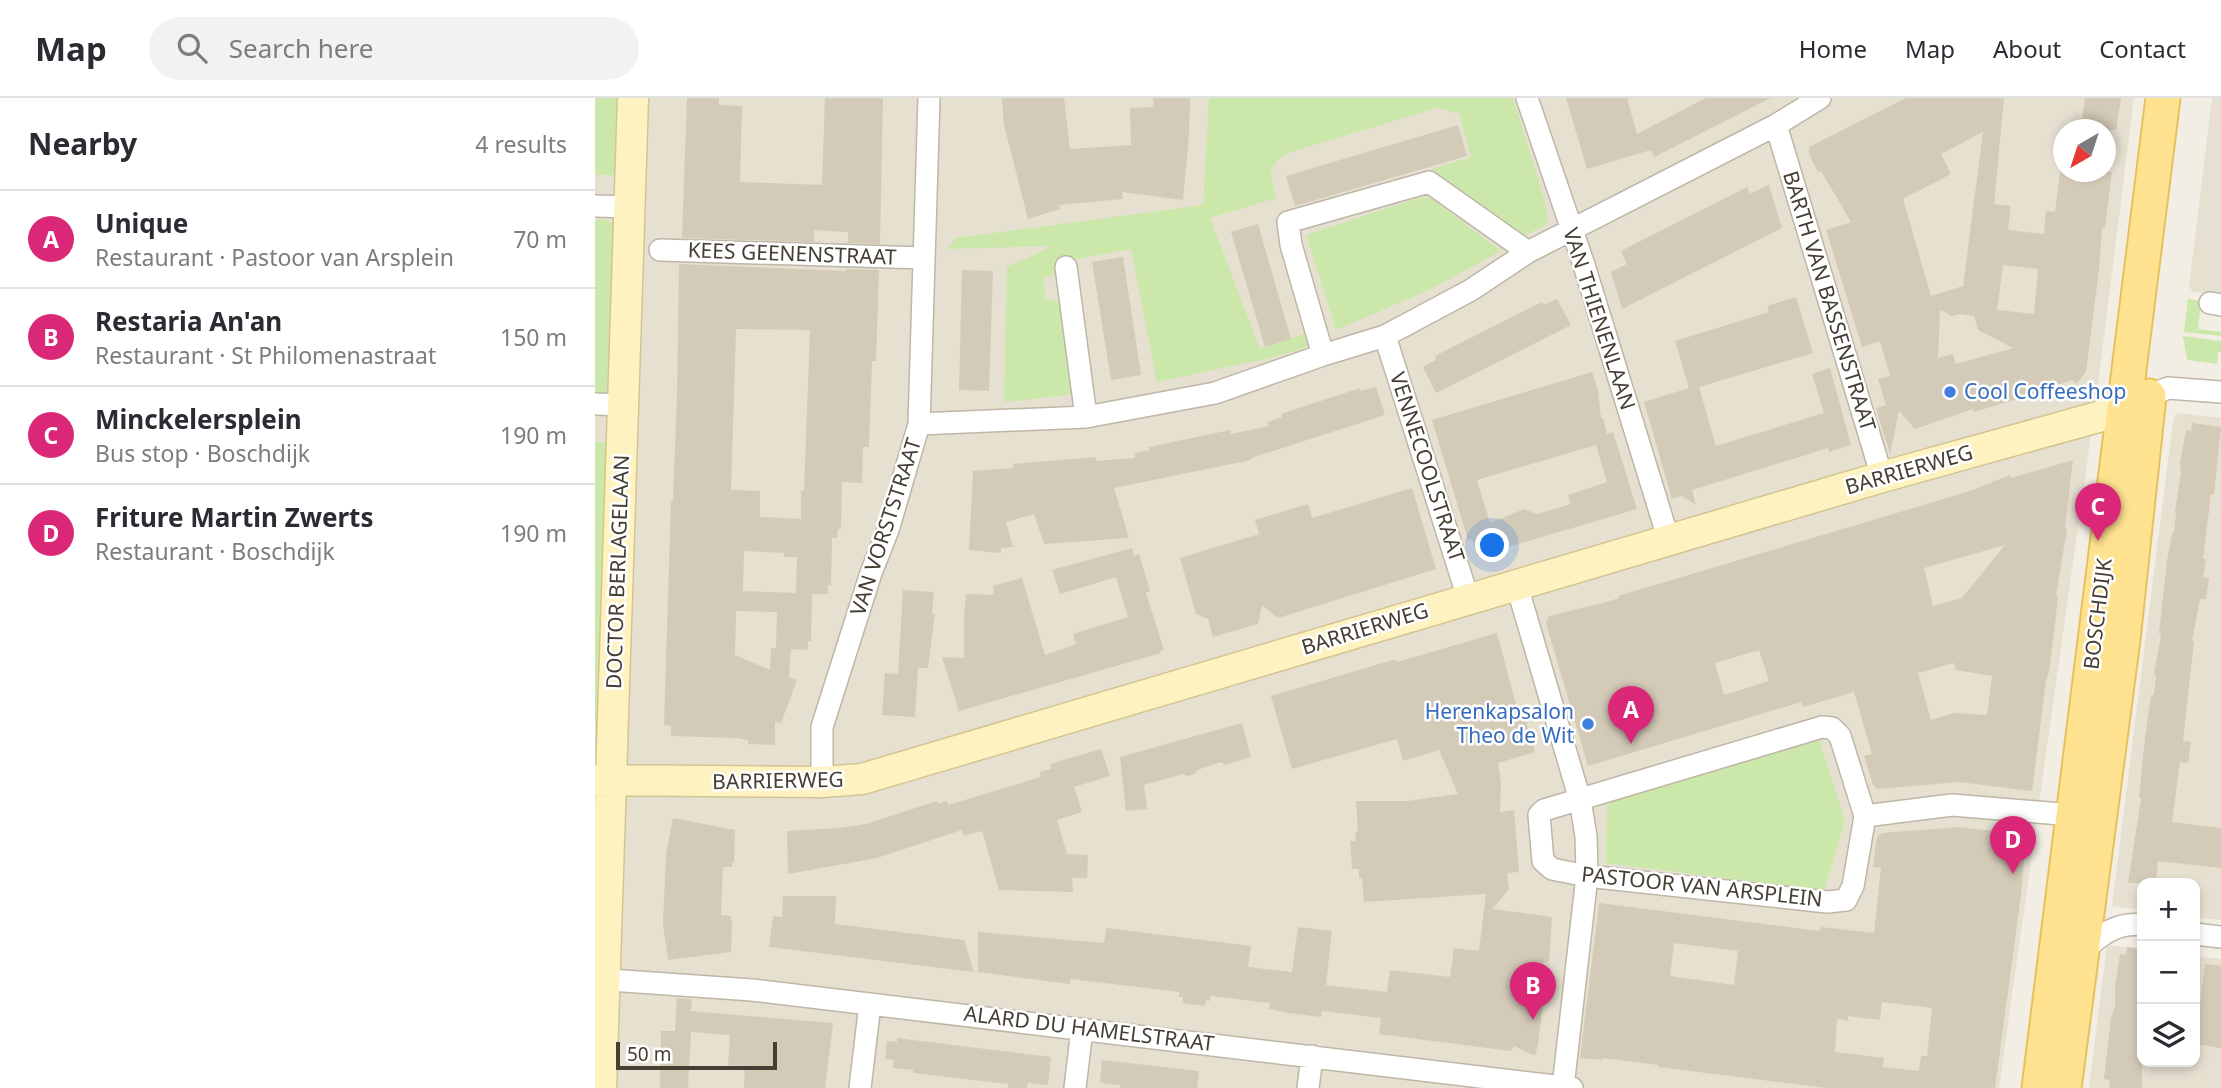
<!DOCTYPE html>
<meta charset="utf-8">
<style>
body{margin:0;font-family:"Noto Sans",sans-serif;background:#f2f2f3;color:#2b2b33}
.controls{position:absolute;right:21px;bottom:21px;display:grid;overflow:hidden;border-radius:14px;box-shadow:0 4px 10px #0003}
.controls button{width:63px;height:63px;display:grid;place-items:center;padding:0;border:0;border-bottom:2px solid #e1e1e2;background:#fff;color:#2b2b33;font:35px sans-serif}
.compass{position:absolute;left:1458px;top:21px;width:63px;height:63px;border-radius:50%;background:#fff;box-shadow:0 4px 10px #0003;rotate:219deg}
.scale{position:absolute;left:21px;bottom:18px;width:161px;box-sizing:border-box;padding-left:7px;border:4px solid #443e33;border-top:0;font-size:19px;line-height:24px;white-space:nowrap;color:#443e33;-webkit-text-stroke:5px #fff;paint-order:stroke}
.you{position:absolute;left:898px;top:448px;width:24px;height:24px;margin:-18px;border:5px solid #fff;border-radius:50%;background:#1a73e8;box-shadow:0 0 0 10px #1a73e833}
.badge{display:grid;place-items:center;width:46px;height:46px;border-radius:50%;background:#db2777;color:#fff;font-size:23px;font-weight:700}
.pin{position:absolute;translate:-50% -58px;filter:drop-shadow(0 2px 4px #0008)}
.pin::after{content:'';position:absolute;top:37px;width:24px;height:21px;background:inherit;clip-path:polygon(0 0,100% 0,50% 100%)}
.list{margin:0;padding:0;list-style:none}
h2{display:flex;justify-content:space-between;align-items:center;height:91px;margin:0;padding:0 28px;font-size:30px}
h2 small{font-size:23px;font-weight:400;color:#7c7c81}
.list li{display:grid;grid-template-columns:46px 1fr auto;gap:21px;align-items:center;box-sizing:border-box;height:98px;padding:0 28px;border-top:2px solid #e1e1e2}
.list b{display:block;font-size:26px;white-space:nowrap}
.list p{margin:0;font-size:23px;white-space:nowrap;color:#7c7c81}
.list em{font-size:23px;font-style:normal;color:#7c7c81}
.icon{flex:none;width:38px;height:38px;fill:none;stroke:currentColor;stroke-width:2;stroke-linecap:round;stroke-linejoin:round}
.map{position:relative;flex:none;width:1626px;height:990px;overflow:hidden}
header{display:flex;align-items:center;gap:42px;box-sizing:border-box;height:98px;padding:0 35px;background:#fff;border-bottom:2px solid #e1e1e2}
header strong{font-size:33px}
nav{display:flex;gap:38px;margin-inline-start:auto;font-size:24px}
.search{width:490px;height:63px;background:#f2f2f3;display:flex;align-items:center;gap:18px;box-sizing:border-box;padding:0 24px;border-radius:38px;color:#7c7c81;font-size:26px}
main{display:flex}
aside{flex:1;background:#fff}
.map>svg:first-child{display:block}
</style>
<header>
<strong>Map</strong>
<div class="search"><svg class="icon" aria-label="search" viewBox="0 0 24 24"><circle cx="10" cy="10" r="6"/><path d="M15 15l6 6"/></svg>Search here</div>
<nav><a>Home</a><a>Map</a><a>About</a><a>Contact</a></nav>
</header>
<main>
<aside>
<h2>Nearby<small>4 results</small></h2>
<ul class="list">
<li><span class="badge">A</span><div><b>Unique</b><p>Restaurant · Pastoor van Arsplein</p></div><em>70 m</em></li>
<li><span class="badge">B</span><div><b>Restaria An'an</b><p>Restaurant · St Philomenastraat</p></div><em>150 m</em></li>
<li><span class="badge">C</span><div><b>Minckelersplein</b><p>Bus stop · Boschdijk</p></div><em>190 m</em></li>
<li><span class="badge">D</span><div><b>Friture Martin Zwerts</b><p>Restaurant · Boschdijk</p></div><em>190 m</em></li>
</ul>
</aside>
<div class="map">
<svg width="1626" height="990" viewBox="0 0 1626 990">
<rect width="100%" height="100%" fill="#f2eee3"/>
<!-- residential -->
<path fill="#e6e0d1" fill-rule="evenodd" d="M 0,0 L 1539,0 L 1503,287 L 1404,990 L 0,990 ZM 1468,32 L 1510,32 L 1510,74 L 1468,74 Z
M 1617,0 L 1626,0 L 1626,197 L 1598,194 L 1594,189 Z
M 1585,315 L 1626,320 L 1626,822 L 1600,819 L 1600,785 L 1547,785 L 1547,812 L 1517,808 L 1578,323 L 1580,317 Z
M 1512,847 L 1547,851 L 1547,964 L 1600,964 L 1600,858 L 1626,861 L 1626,990 L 1494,990 Z"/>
<!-- green -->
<path fill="#cbe8aa" d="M 0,0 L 25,0 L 22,77 L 0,77 Z
M 614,0 L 918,0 L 950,104 L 953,125 L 927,139 L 837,71 L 876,59 L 864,15 L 842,10 L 693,55 C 670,69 675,77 682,100 L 615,120 L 665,251 L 718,233 L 712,249 L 675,260 L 562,284 L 536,151 L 473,163 L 471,172 L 449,180 L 450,200 L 469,205 L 481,296 L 409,304 L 412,169 L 458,148 L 352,151 L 361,140 L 608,107 Z
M 827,99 L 836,100 L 906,153 L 834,192 L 741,232 L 711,137 Z
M 3,121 C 12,122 17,122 21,131 L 16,288 L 8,296 L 0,296 L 0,123 Z
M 1593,201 L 1606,203 L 1603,231 L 1626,234 L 1626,238 L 1589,234 Z
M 1588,238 L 1626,243 L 1626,254 L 1623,254 L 1622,266 L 1592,262 Z
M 0,344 L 14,344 L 9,633 L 0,633 Z
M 1223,638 L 1250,723 L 1229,793 L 1011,765 L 1012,705 Z"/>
<!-- building -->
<path fill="#d4cab8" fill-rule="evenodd" d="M 92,0 L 124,0 L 124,7 L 147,8 L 145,84 L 227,87 L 230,0 L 288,0 L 285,146 L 253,145 L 253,134 L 219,132 L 219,144 L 87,140 Z
M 407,0 L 469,0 L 475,51 L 536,47 L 535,10 L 559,9 L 558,0 L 595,0 L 594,38 L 588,102 L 527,94 L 528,101 L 464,107 L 465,111 L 433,121 L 409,27 Z
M 971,0 L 1032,0 L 1042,36 L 1111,0 L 1176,0 L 1059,59 L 1056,52 L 992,71 Z
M 1311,0 L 1409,0 L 1399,106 L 1416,108 L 1413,132 L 1449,136 L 1451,113 L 1460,114 L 1465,74 L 1517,74 L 1510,129 L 1507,131 L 1504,172 L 1491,274 L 1481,286 L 1477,282 L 1459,288 L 1459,290 L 1379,314 L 1378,311 L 1320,331 L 1304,313 L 1295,356 L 1281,310 L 1291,307 L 1283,281 L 1295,278 L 1285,243 L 1267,249 L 1231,132 L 1256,124 L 1226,73 L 1223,74 L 1214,56 L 1214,49 ZM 1388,34 L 1368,188 L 1336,198 L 1308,101 L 1356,76 L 1346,56 ZM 1408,167 L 1443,171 L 1439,216 L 1402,212 ZM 1345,212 L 1357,218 L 1365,216 L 1379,218 L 1383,232 L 1418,250 L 1361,266 L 1358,256 L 1343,260 Z
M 1490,0 L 1526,0 L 1521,32 L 1486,32 Z
M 863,27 L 872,58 L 700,108 L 691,78 Z
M 1174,87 L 1187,130 L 1027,211 L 1016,174 L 1032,166 L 1026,153 L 1152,89 L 1155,96 Z
M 663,126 L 696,241 L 670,249 L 636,134 Z
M 528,159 L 546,277 L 516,282 L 497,164 Z
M 84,166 L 251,173 L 252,171 L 284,172 L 281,263 L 277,263 L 274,349 L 268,349 L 267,385 L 247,384 L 246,431 L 243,431 L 242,440 L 237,440 L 236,487 L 233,487 L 233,496 L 217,496 L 216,543 L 213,543 L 213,552 L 196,551 L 194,579 L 202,582 L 186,625 L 180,624 L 180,647 L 153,646 L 153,642 L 142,640 L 76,638 L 76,628 L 69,627 L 76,403 L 78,403 L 82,297 ZM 141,231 L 215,232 L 209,392 L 206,393 L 206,421 L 165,419 L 165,393 L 136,392 ZM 149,453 L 189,455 L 189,459 L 202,459 L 201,495 L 148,493 ZM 141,513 L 182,514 L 181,550 L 176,550 L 175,572 L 140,557 Z
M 367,172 L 398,173 L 394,293 L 364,292 Z
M 1201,199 L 1218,255 L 1104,289 L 1121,348 L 1229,315 L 1217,276 L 1235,270 L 1256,347 L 1234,354 L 1233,350 L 1097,392 L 1101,407 L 1087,398 L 1077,401 L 1049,304 L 1094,290 L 1080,243 L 1174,214 L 1172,208 Z
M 962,201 L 976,227 L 841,295 L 828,269 L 841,262 L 840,258 L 947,204 L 949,207 Z
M 997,274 L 1003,292 L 1006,320 L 1008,320 L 1012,336 L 1018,334 L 1042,411 L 882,458 L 877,441 L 873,442 L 837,322 ZM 1001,347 L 1012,384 L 973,397 L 976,406 L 942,416 L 929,411 L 895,425 L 882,382 Z
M 781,289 L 790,317 L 656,360 L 656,362 L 519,390 L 534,440 L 449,446 L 439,416 L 411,424 L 418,449 L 406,450 L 406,455 L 374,452 L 378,373 L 418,370 L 418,366 L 501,359 L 501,363 L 540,360 L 539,355 L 555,352 L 554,349 L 635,332 L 636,336 L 674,328 L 672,324 L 687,319 L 686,316 L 765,290 L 766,293 Z
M 1597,325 L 1626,329 L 1619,397 L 1616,396 L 1608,461 L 1611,461 L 1608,479 L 1614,480 L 1611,501 L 1605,501 L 1597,543 L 1599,543 L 1588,643 L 1596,644 L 1593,665 L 1585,664 L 1577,724 L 1626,730 L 1626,770 L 1563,763 L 1561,785 L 1533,785 L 1546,701 L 1544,699 L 1550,639 L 1556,598 L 1559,596 L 1561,578 L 1559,575 L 1566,538 L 1564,535 L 1572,463 L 1577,436 L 1579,434 L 1581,415 L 1580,413 L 1586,375 L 1585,364 L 1591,332 L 1596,333 Z
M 1478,362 L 1470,430 L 1472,431 L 1461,497 L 1463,498 L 1459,535 L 1454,574 L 1451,583 L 1437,693 L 1364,684 L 1283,691 L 1278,687 L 1269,658 L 1277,656 L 1259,594 L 1208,609 L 1206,604 L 993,668 L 951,525 L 954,518 L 1008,505 L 1024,500 L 1023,498 L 1372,394 L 1415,377 L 1416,380 ZM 1410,447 L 1367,500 L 1338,508 L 1329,470 ZM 1164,552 L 1174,583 L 1129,597 L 1120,565 ZM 1359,565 L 1361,572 L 1397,578 L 1392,617 L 1359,615 L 1336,622 L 1323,575 Z
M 817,390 L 841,471 L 683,520 L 667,507 L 663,526 L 618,539 L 613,521 L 601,516 L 585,460 L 664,436 L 660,422 L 713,406 L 717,420 Z
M 537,450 L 539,458 L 544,456 L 555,493 L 551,495 L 569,552 L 565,553 L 566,555 L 364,613 L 347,559 L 369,560 L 369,518 L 371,496 L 399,497 L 398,488 L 427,480 L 450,557 L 481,546 L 478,536 L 533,519 L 521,479 L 465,496 L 457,472 Z
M 308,492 L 339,494 L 337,516 L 340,516 L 333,570 L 323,570 L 320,619 L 287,617 L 290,575 L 303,576 Z
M 902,535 L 924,618 L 929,616 L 940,654 L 903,665 L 906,684 L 905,714 L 919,712 L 924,774 L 912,775 L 914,791 L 897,811 L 957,819 L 954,863 L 937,870 L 951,882 L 943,946 L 940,958 L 919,948 L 916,953 L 784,936 L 786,920 L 727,913 L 726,919 L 693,915 L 674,911 L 675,905 L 615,898 L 615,903 L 611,902 L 610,908 L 587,905 L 588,899 L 584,899 L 584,894 L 476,881 L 475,886 L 383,874 L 383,834 L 509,845 L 511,830 L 656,848 L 653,869 L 697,874 L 703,829 L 737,833 L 731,887 L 792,894 L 795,872 L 855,879 L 859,850 L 884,853 L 891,796 L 769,804 L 767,780 L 764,780 L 764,771 L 757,771 L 755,743 L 761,743 L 760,734 L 763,733 L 761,703 L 812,703 L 863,696 L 844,652 L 808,663 L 802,641 L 697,671 L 676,598 L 801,561 L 802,564 Z
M 647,625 L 656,659 L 630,667 L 626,664 L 602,672 L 600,676 L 592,678 L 588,676 L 549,687 L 552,711 L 531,713 L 525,659 Z
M 506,651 L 515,678 L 479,689 L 487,714 L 462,722 L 472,756 L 493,757 L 492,780 L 477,780 L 478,794 L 404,792 L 387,733 L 369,738 L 367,732 L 282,760 L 193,776 L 192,733 L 243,730 L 271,726 L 342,703 L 343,706 L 352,703 L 353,707 L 446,679 L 445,674 L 456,671 L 455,666 Z
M 78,720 L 140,732 L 139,765 L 137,764 L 137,769 L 128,769 L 126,817 L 136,818 L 135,822 L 137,822 L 136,854 L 73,862 L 68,826 L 71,756 Z
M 1364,729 L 1431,737 L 1426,797 L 1400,990 L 1231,990 L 1063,969 L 1063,967 L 1007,960 L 1007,962 L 985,960 L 1004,805 L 1225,833 L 1226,829 L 1279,835 L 1286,770 L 1278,769 L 1282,739 L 1287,735 ZM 1079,845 L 1143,853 L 1139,887 L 1075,878 ZM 1287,904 L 1337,910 L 1332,958 L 1326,958 L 1324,973 L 1288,969 L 1289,960 L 1240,954 L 1242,921 L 1253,923 L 1253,918 L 1285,922 Z
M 188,798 L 241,798 L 240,826 L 369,842 L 379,874 L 174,849 L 178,818 L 187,819 Z
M 1532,849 L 1547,851 L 1547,990 L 1514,990 L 1515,982 L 1509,981 L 1516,920 L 1520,909 L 1520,889 L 1525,856 L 1531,857 Z
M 1610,866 L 1626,868 L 1626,950 L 1600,946 Z
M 82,900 L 97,901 L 96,913 L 238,925 L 230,990 L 149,990 L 150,968 L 133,967 L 135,937 L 96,934 L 93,990 L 65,990 L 66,933 L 80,933 Z
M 302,940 L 456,959 L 453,987 L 433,985 L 432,990 L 413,990 L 413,986 L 318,975 L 318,972 L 298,970 L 299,962 L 290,961 L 292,943 L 302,944 Z
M 507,962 L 604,973 L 602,990 L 525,990 L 525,987 L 505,985 Z"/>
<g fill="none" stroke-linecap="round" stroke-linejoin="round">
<defs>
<path id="street" d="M 932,0 L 989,167 L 1074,443
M 1181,27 L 1287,379
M 0,108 L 34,109
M 65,152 L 329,160
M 471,169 L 491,319
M 1615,205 L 1626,207
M 790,238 L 873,500
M 728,257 L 696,147 L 693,124 L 834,84 L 933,154
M 1554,298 L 1573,290 L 1626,294
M 0,306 L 28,307
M 324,326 L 491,319 L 620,295 L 728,257 L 790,238 L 876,192 L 933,154 L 1181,27 L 1225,0
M 922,488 L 985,702 L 991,738 L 992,778 L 968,989
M 1227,629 L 1237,630 L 1245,638 L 1270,718 L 1258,788 L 1251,802 L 1232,804 L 992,778 L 957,771 L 948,763 L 944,717 L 949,712 Z
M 227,684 L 227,629 L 276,475 L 293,432 L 324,326 L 334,0
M 1270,718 L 1357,707 L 1478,717
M 1600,836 L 1626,839
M 1488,853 C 1505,837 1522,824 1547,827
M 0,881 L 157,892 L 977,990
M 265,990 L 275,906
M 480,990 L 487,931
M 713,990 L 717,958"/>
<path id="secondary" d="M 0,682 L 227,684 L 267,681 L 1287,379 L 1510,317 L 1547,301
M 6,990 L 38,0"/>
<path id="primary" d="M 1444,990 L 1568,0
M 1469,990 L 1528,541 L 1554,298"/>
</defs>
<!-- street casing -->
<use href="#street" stroke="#beb6a6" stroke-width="24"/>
<!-- secondary casing -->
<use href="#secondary" stroke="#d4c491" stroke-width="33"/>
<!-- primary casing -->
<use href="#primary" stroke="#e7c15d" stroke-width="37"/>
<!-- street -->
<use href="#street" stroke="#fff" stroke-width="21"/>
<!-- secondary -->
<use href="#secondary" stroke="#fff2c1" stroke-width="30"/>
<!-- primary -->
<use href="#primary" stroke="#ffe290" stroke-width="33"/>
</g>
<!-- markers -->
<g fill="#3f7fe0" stroke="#fff" stroke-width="2.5">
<circle cx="1355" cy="294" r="7"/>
<circle cx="993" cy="626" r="7"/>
</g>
<g text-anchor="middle" stroke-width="5" stroke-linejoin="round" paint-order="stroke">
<!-- street labels -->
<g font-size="21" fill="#443e33" stroke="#fff">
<text transform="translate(197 156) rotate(2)" y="7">KEES GEENENSTRAAT</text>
<text transform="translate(1234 203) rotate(73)" y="7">BARTH VAN BASSENSTRAAT</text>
<text transform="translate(1004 221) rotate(72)" y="7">VAN THIENENLAAN</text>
<text transform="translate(832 369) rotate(72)" y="7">VENNECOOLSTRAAT</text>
<text transform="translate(1314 372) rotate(-16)" y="7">BARRIERWEG</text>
<text transform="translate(291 429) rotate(-72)" y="7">VAN VORSTSTRAAT</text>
<text transform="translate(23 474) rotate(-88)" y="7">DOCTOR BERLAGELAAN</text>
<text transform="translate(1503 516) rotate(-83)" y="7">BOSCHDIJK</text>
<text transform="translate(770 531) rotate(-17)" y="7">BARRIERWEG</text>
<text transform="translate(183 683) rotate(-1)" y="7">BARRIERWEG</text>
<text transform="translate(1107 789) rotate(6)" y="7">PASTOOR VAN ARSPLEIN</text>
<text transform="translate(494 931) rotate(7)" y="7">ALARD DU HAMELSTRAAT</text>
</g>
<!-- shop labels -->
<g font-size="21" fill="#366cbe" stroke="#fff" text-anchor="start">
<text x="1369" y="301">Cool Coffeeshop</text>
<text x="979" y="621" text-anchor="end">Herenkapsalon<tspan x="979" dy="24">Theo de Wit</tspan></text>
</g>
</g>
</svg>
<div class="controls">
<button>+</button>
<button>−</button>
<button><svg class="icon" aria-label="layers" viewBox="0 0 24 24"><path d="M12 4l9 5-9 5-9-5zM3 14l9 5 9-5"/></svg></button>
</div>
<svg class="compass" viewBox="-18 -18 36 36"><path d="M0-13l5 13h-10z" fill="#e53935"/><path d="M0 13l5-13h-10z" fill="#7c7c81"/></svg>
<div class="scale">50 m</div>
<div class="you"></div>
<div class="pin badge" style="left:1036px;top:646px">A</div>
<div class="pin badge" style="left:938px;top:922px">B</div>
<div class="pin badge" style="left:1503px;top:443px">C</div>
<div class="pin badge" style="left:1418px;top:776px">D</div>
</div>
</main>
